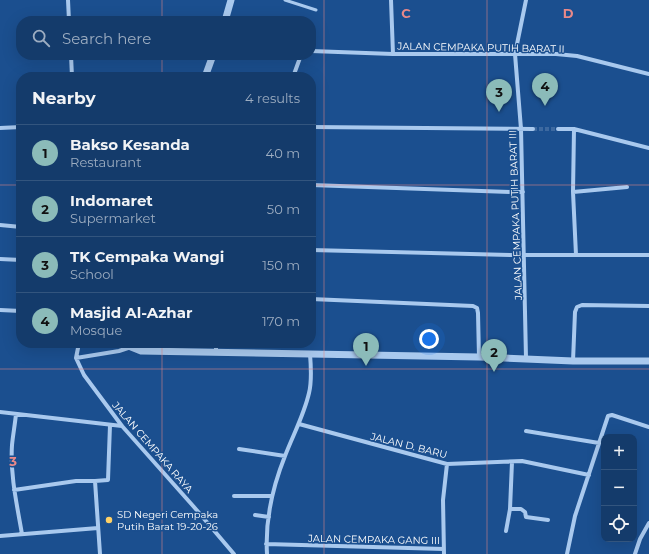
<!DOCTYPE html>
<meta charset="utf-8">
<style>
body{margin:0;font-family:Montserrat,sans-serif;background:#1d4271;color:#f1f3f6}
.controls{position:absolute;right:12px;bottom:12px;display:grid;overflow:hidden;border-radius:8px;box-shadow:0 4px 16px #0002}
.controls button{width:36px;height:36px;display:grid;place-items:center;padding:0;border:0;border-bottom:1px solid #33557e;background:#143b6b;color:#f1f3f6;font:20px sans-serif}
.you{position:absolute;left:429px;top:339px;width:14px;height:14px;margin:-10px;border:3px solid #fff;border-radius:50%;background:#1a73e8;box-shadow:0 0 0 6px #1a73e833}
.badge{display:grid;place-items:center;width:26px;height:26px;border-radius:50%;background:#8bbbb9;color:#111;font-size:13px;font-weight:700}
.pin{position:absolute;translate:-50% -33px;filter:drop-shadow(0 1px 2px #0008)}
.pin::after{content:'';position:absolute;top:21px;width:14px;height:12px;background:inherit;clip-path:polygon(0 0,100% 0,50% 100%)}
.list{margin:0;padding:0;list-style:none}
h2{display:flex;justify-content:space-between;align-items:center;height:52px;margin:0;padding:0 16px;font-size:17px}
h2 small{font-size:13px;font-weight:400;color:#9dadc1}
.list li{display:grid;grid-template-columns:26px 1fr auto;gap:12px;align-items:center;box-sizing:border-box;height:56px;padding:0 16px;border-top:1px solid #33557e}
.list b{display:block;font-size:15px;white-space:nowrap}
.list p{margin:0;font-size:13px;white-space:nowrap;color:#9dadc1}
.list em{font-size:13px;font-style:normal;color:#9dadc1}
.icon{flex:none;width:22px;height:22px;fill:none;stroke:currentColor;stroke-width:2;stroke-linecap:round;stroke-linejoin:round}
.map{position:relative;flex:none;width:649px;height:554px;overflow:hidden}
.search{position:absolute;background:#143b6b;box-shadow:0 4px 16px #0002;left:16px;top:16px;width:300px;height:44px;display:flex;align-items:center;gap:10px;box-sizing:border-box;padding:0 14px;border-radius:16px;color:#9dadc1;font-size:15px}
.panel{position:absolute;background:#143b6b;box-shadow:0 4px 16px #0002;left:16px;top:72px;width:300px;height:276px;border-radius:16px}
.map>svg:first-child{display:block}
</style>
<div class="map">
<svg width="649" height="554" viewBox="0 0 649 554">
<rect width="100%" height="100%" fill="#1b4f8f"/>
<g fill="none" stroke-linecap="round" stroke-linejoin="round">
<!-- minor-tunnel -->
<path stroke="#3d69a0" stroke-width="4" stroke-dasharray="4 2" stroke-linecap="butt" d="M 533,129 L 558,129"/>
<!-- service -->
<path stroke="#a9c9ee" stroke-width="3" d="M 285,0 L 316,10"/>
<!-- minor -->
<path stroke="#a9c9ee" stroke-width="4" d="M 68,0 L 69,21
M 391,0 L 393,54
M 311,51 L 393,54 L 556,54 L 577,56 L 649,74
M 71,55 L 72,77
M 293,77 L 301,55
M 311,127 L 533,129
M 0,128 L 21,127
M 558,129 L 574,129 L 649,148
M 574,129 L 573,192 L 576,255
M 311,185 L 512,192 L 523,192
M 573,192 L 627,187
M 0,225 L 21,227
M 311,250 L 513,255 L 649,255
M 0,259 L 21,260
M 311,299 L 473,306 L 477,308 L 478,313 L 479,357
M 0,310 L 21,311
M 79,343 L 76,358 L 84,375 L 122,426 L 194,507 L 234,554
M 216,343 L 216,352
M 76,358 L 119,351 L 131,347
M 526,358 L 521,129 L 515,54 L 526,0
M 573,361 L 575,312 L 577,307 L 582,305 L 649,306
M 0,412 L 122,426
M 16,414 C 15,424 13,435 12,445 C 10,475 17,505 22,534
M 299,424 L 447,464 L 522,461 L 589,475
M 526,431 L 599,443
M 239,449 L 285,456
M 95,481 L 108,480 L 110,425
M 14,490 L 76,481 L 95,481 L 100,554
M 234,496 L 272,496
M 510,509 L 521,509 L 525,512 L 526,517 L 548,520
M 255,515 L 269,517
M 506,531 L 510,509 L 512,462
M 0,536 L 98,528
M 266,544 L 444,549
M 267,554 C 265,521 273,486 285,456 C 293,435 304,415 309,393 C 312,381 311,366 310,354
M 444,554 L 443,500 L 447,464
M 567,554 L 575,516 L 608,416 L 612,415 L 649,427
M 635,554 L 640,539 L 649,523"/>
<!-- tertiary -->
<path stroke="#a9c9ee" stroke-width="7" d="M 225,21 L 231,0
M 205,77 L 213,55
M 126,343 L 131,347 L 141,351 L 479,357 L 573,361 L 649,361"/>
</g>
<!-- grid -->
<path fill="none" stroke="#e88989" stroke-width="1" stroke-opacity="0.55" d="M 162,0 L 162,21M 324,0 L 324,554M 487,0 L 487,554M 162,55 L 162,77M 0,185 L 21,185M 311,185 L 649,185M 162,343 L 162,554M 0,369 L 649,369"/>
<!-- markers -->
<circle fill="#ffd166" stroke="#1b4f8f" stroke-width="1.5" cx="109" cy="520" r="4"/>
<g text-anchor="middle" stroke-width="3" stroke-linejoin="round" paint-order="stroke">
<!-- street labels -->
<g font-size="10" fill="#fff" stroke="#1b4f8f">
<text transform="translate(481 47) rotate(1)" y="4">JALAN CEMPAKA PUTIH BARAT II</text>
<text transform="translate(515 215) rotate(-92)" y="4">JALAN CEMPAKA PUTIH BARAT III</text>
<text transform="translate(409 445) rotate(14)" y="4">JALAN D. BARU</text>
<text transform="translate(153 447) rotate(49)" y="4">JALAN CEMPAKA RAYA</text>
<text transform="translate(374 539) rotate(1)" y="4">JALAN CEMPAKA GANG III</text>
</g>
<!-- poi labels -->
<g font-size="10" fill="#fff" stroke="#1b4f8f" text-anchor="start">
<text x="117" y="518">SD Negeri Cempaka<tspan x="117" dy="12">Putih Barat 19-20-26</tspan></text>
</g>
</g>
<g font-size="13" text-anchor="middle" font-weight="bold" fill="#e88989" stroke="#1b4f8f" stroke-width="3" stroke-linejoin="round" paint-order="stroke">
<text x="406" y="18">C</text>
<text x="568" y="18">D</text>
<text x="13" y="466">3</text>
</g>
</svg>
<div class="controls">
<button>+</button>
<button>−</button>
<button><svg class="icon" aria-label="locate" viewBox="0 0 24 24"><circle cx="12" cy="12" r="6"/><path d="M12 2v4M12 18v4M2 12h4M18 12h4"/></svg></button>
</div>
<div class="you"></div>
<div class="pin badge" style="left:366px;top:366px">1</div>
<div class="pin badge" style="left:494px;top:372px">2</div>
<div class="pin badge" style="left:499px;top:112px">3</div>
<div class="pin badge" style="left:545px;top:106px">4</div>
<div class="search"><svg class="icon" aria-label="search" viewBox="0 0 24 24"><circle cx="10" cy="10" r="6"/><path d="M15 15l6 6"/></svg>Search here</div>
<section class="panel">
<h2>Nearby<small>4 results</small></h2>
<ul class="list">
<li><span class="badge">1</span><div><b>Bakso Kesanda</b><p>Restaurant</p></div><em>40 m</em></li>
<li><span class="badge">2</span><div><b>Indomaret</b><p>Supermarket</p></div><em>50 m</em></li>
<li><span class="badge">3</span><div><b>TK Cempaka Wangi</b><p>School</p></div><em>150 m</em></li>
<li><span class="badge">4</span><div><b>Masjid Al-Azhar</b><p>Mosque</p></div><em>170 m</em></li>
</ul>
</section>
</div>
